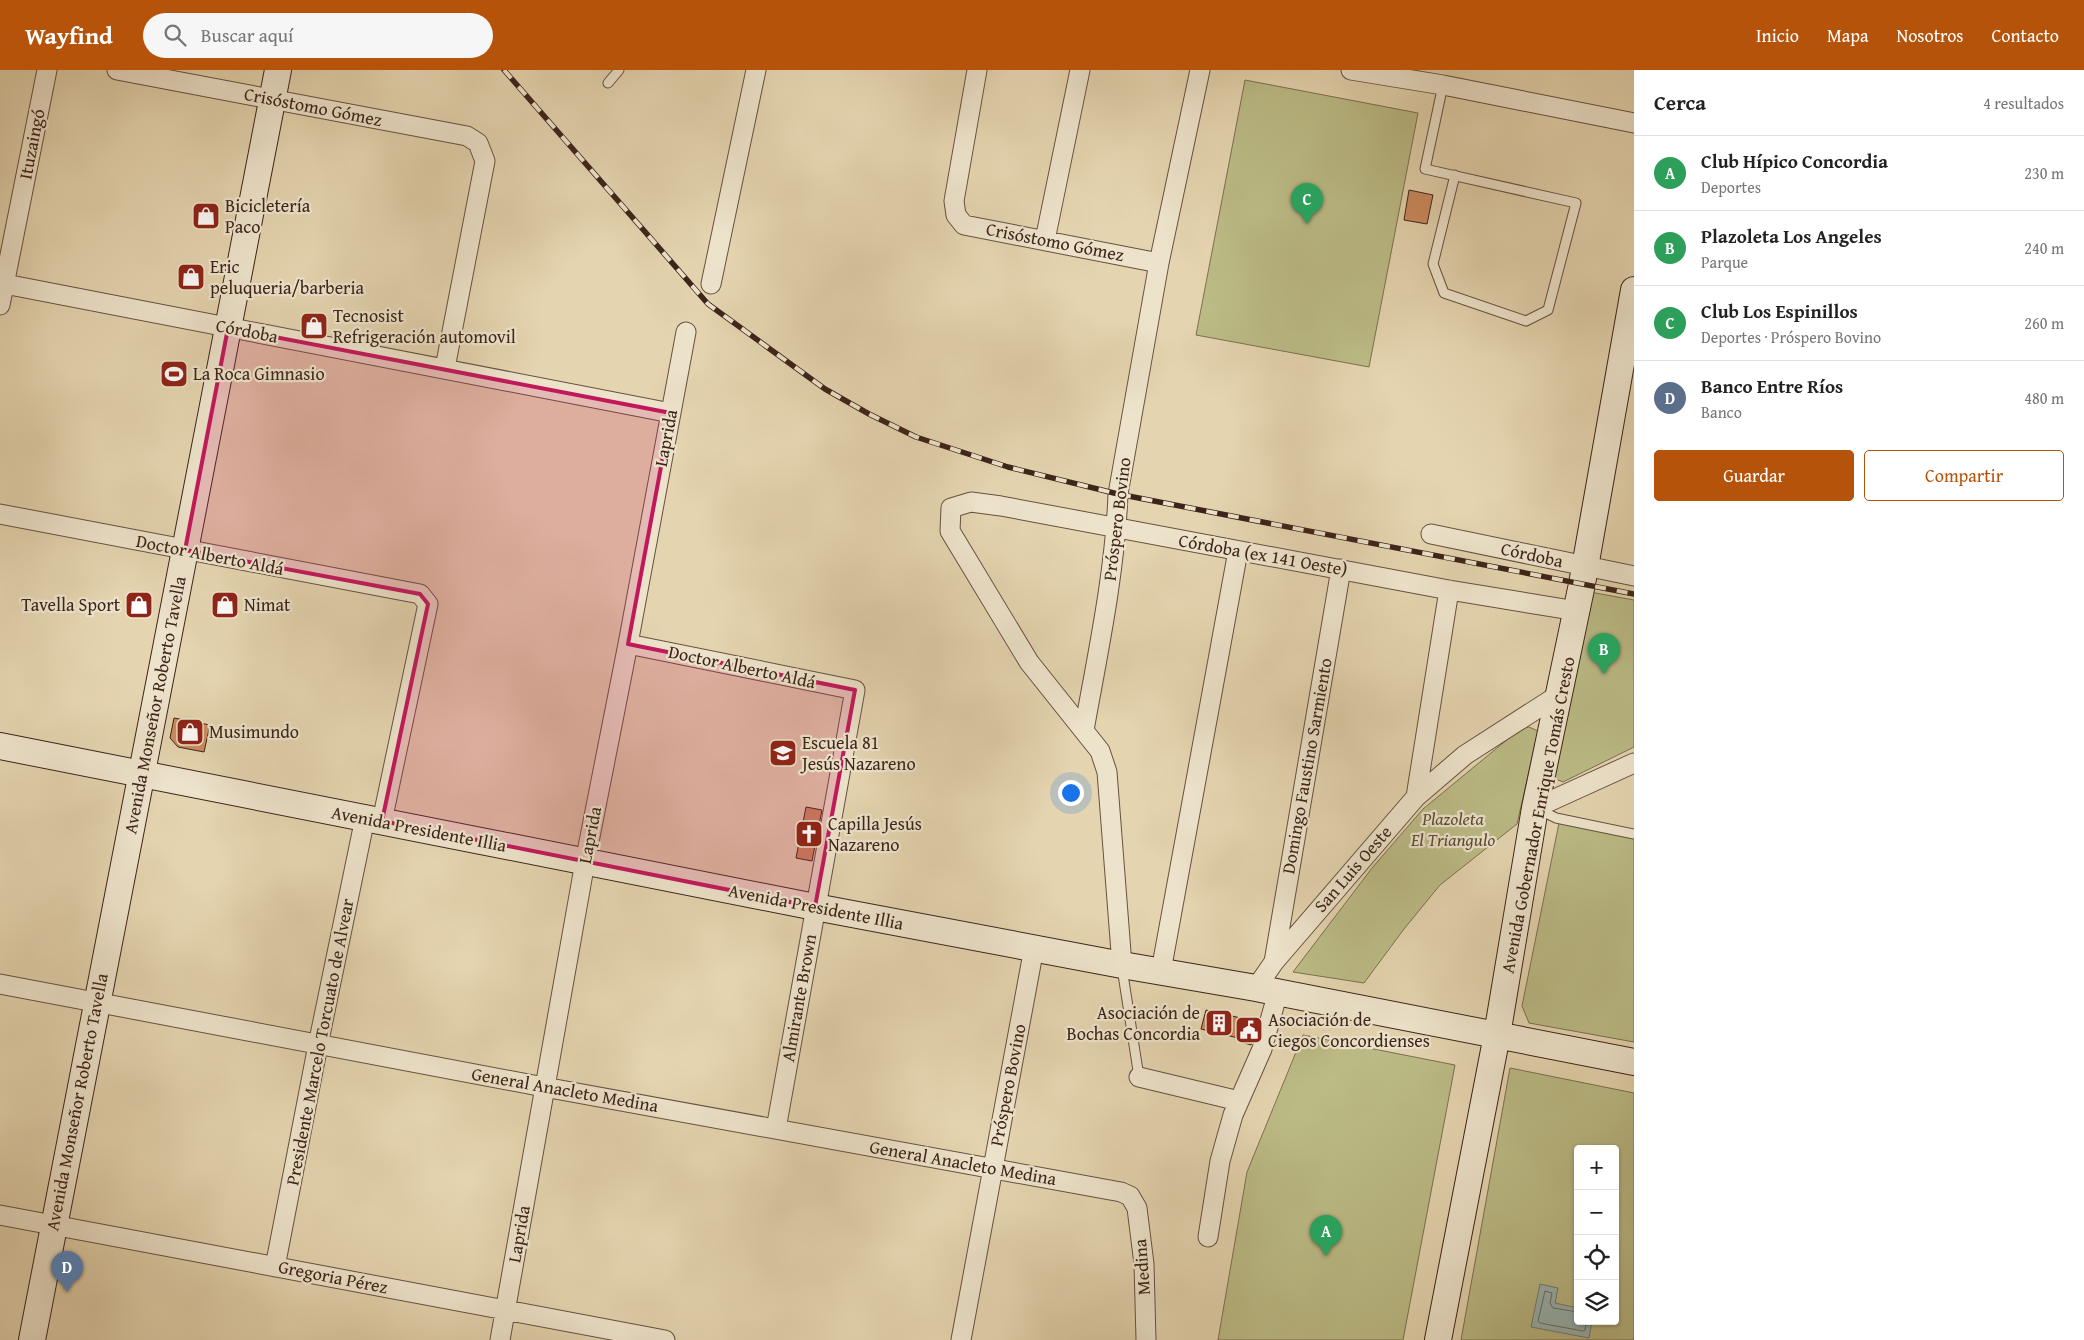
<!DOCTYPE html>
<html lang="es">
<meta charset="utf-8">
<style>
body{margin:0;font-family:"Gentium Book Plus",serif;background:#f6f6f6;color:#222}
.controls{position:absolute;right:15px;bottom:15px;display:grid;overflow:hidden;border-radius:5px;box-shadow:0 1px 4px #0004}
.controls button{width:45px;height:45px;display:grid;place-items:center;padding:0;border:0;border-bottom:1px solid #e0e0e0;background:#fff;color:#222;font:25px sans-serif}
.you{position:absolute;left:1070px;top:722px;width:18px;height:18px;margin:-12px;border:4px solid #fff;border-radius:50%;background:#1a73e8;box-shadow:0 0 0 8px #1a73e833}
.badge{display:grid;place-items:center;width:32px;height:32px;border-radius:50%;background:#b45309;color:#fff;font-size:16px;font-weight:700}
.pin{position:absolute;translate:-50% -41px;filter:drop-shadow(0 1px 2px #0008)}
.pin::after{content:'';position:absolute;top:26px;width:18px;height:15px;background:inherit;clip-path:polygon(0 0,100% 0,50% 100%)}
.list{margin:0;padding:0;list-style:none}
h2{display:flex;justify-content:space-between;align-items:center;height:65px;margin:0;padding:0 20px;font-size:21px}
h2 small{font-size:16px;font-weight:400;color:#767676}
.list li{display:grid;grid-template-columns:32px 1fr auto;gap:15px;align-items:center;box-sizing:border-box;height:75px;padding:0 20px;border-top:1px solid #e0e0e0}
.list b{display:block;font-size:19px;white-space:nowrap}
.list p{margin:0;font-size:16px;white-space:nowrap;color:#767676}
.list em{font-size:16px;font-style:normal;color:#767676}
.actions{display:flex;gap:10px;padding:15px 20px}
.actions a{flex:1;padding:11px 0;border:1px solid #b45309;border-radius:5px;text-align:center;font-size:18px;color:#b45309}
.actions .main{background:#b45309;color:#fff}
.icon{flex:none;width:28px;height:28px;fill:none;stroke:currentColor;stroke-width:2;stroke-linecap:round;stroke-linejoin:round}
.map{position:relative;flex:none;width:1634px;height:1270px;overflow:hidden}
header{display:flex;align-items:center;gap:30px;box-sizing:border-box;height:70px;padding:0 25px;background:#b45309;color:#fff}
header strong{font-size:24px}
nav{display:flex;gap:28px;margin-inline-start:auto;font-size:18px}
.search{width:350px;height:45px;background:#f6f6f6;display:flex;align-items:center;gap:12px;box-sizing:border-box;padding:0 18px;border-radius:28px;color:#767676;font-size:19px}
main{display:flex}
aside{flex:1;background:#fff}
.map>svg:first-child{display:block}
</style>
<header>
<strong>Wayfind</strong>
<div class="search"><svg class="icon" aria-label="search" viewBox="0 0 24 24"><circle cx="10" cy="10" r="6"/><path d="M15 15l6 6"/></svg>Buscar aquí</div>
<nav><a>Inicio</a><a>Mapa</a><a>Nosotros</a><a>Contacto</a></nav>
</header>
<main>
<div class="map">
<svg width="1634" height="1270" viewBox="0 0 1634 1270">
<rect width="100%" height="100%" fill="#e4d4af"/>
<filter id="stains"><feTurbulence type="fractalNoise" baseFrequency=".004" numOctaves="4"/><feColorMatrix values="0 0 0 0 .2 0 0 0 0 .09 0 0 0 0 .02 0 0 0 .5 -.17"/></filter>
<radialGradient id="worn" r=".72"><stop offset=".6" stop-color="#630" stop-opacity="0"/><stop offset="1" stop-color="#630" stop-opacity=".3"/></radialGradient>
<!-- green -->
<path fill="#bbbb86" stroke="#7c7050" fill-rule="evenodd" d="M 1245,10 L 1418,43 L 1369,297 L 1196,265 Z
M 1590,522 L 1634,530 L 1634,677 L 1563,712 L 1553,708 Z
M 1529,657 L 1538,661 L 1517,754 L 1440,815 L 1404,859 L 1364,913 L 1293,902 L 1372,798 L 1423,739 L 1520,659 Z
M 1559,753 L 1634,768 L 1634,972 L 1529,953 L 1522,936 Z
M 1303,965 L 1455,995 L 1403,1270 L 1218,1270 L 1247,1102 Z
M 1510,998 L 1634,1023 L 1634,1270 L 1461,1270 ZM 1578,1079 L 1615,1079 L 1615,1251 L 1578,1251 Z"/>
<!-- water -->
<path fill="#98b6b4" stroke="#747c76" d="M 1540,1214 L 1558,1218 L 1555,1233 L 1578,1238 L 1578,1251 L 1592,1251 L 1589,1268 L 1531,1257 Z"/>
<g fill="none" stroke-linecap="round" stroke-linejoin="round">
<!-- shore -->
<path stroke="#6a6d67" stroke-width="1" d="M 1578,1242 L 1553,1238 L 1550,1233 L 1552,1223 L 1545,1221 L 1538,1251 L 1540,1253 L 1583,1261 L 1585,1260 L 1587,1251"/>
</g>
<!-- building -->
<path fill="#cc8b5f" stroke="#3d241a" d="M 1409,120 L 1433,125 L 1427,154 L 1404,150 Z
M 174,648 L 210,655 L 204,682 L 178,677 L 170,668 Z
M 806,737 L 822,740 L 812,791 L 796,788 Z
M 1206,940 L 1258,952 L 1251,975 L 1238,971 L 1238,968 L 1201,959 Z"/>
<g fill="none" stroke-linecap="round" stroke-linejoin="round">
<defs>
<path id="lane" d="M 608,13 L 619,0
M 1443,15 L 1425,99 L 1576,133 L 1548,240 L 1526,251 L 1444,223 L 1433,194 L 1455,105
M 1538,739 L 1556,748 L 1634,764
M 1122,898 L 1139,1007"/>
<path id="street" d="M 117,0 L 467,66 L 478,73 L 485,91 L 445,298
M 977,0 L 954,131 L 956,145 L 964,155 L 1159,193
M 1351,0 L 1443,15 L 1634,53
M 1045,170 L 1080,0
M 0,213 L 671,343
M 711,214 L 756,0
M 0,235 L 47,0
M 0,444 L 420,524 L 428,534 L 382,751
M 1431,464 L 1634,506
M 628,574 L 855,620 L 776,1059
M 1084,660 C 1098,582 1115,503 1118,424 L 1159,193 L 1200,0
M 1416,727 L 1449,520
M 1535,738 L 1634,693
M 1274,892 L 1341,499
M 1122,895 L 1107,702 L 1100,681 L 1029,592 L 950,461 L 951,438 L 971,432 L 1001,436 L 1449,520 L 1577,541
M 1161,901 L 1238,481
M 0,914 L 544,1017 L 1121,1122 L 1130,1126 L 1137,1138 L 1144,1194 L 1146,1270
M 1256,918 L 1274,892 L 1416,727 L 1465,685 L 1560,624
M 1139,1007 L 1239,1031
M 0,1145 L 665,1270
M 1208,1167 L 1220,1091 L 1233,1045 L 1262,979 L 1278,922
M 275,1197 L 318,975 L 365,748
M 500,1270 L 585,792 L 628,574 L 686,262
M 961,1270 L 1034,878"/>
<path id="secondary" d="M 0,676 L 815,837 L 1122,895 L 1256,918 L 1634,992
M 32,1270 L 278,0
M 1438,1270 L 1497,965 L 1535,738 L 1582,514 L 1634,220"/>
</defs>
<!-- lane casing -->
<use href="#lane" stroke="#67503f" stroke-width="11"/>
<!-- street casing -->
<use href="#street" stroke="#67503f" stroke-width="21"/>
<!-- secondary casing -->
<use href="#secondary" stroke="#3d241a" stroke-width="28"/>
<!-- lane -->
<use href="#lane" stroke="#ede3cb" stroke-width="9"/>
<!-- street -->
<use href="#street" stroke="#ede3cb" stroke-width="19"/>
<!-- secondary -->
<use href="#secondary" stroke="#ede3cb" stroke-width="26"/>
<defs>
<path id="rail" d="M 504,0 L 708,234 L 825,319 L 869,344 L 916,367 L 1008,397 L 1118,424 L 1634,524"/>
</defs>
<!-- rail casing -->
<use href="#rail" stroke="#3d241a" stroke-width="5.5"/>
<!-- rail -->
<use href="#rail" stroke="#ede3cb" stroke-width="4" stroke-dasharray="11" stroke-linecap="butt"/>
</g>
<!-- marked area -->
<path fill="#c2185b" fill-opacity="0.2" stroke="#c2185b" stroke-width="4" stroke-linejoin="round" d="M 228,258 L 671,343 L 628,574 L 855,620 L 815,837 L 382,751 L 428,534 L 420,524 L 185,480 Z"/>
<!-- icons -->
<defs>
<symbol id="shop-square" viewBox="-11 -11 22 22"><rect x="-9" y="-9" width="18" height="18" rx="4" fill="#8f2418" stroke="#ede3cb"/><path d="M-5-2.5h2.3a2.7 3.5 0 0 1 5.4 0H5L5.5 6h-11ZM-1.5-2.5h3a1.5 2.3 0 0 0-3 0Z" fill="#fff"/></symbol>
<symbol id="stadium-square" viewBox="-11 -11 22 22"><rect x="-9" y="-9" width="18" height="18" rx="4" fill="#8f2418" stroke="#ede3cb"/><path d="M0-5a6.5 5 0 1 0 0 10a6.5 5 0 1 0 0-10ZM-3.5-1.8h7v3.6h-7Z" fill="#fff"/></symbol>
<symbol id="school-square" viewBox="-11 -11 22 22"><rect x="-9" y="-9" width="18" height="18" rx="4" fill="#8f2418" stroke="#ede3cb"/><path d="M0-5L7-2L0 1L-7-2ZM-4 1L0 2.5L4 1V4Q0 6-4 4Z" fill="#fff"/></symbol>
<symbol id="church-square" viewBox="-11 -11 22 22"><rect x="-9" y="-9" width="18" height="18" rx="4" fill="#8f2418" stroke="#ede3cb"/><path d="M-1.2-6h2.4v3.5h3.3v2.4h-3.3V6h-2.4V-.1h-3.3v-2.4h3.3Z" fill="#fff"/></symbol>
<symbol id="building-square" viewBox="-11 -11 22 22"><rect x="-9" y="-9" width="18" height="18" rx="4" fill="#8f2418" stroke="#ede3cb"/><path d="M-4-6H4V6H1V3H-1V6H-4ZM-2.5-4.3h1.7v1.8h-1.7ZM.8-4.3h1.7v1.8H.8ZM-2.5-1h1.7V.8h-1.7ZM.8-1h1.7V.8H.8Z" fill="#fff"/></symbol>
<symbol id="civic-square" viewBox="-11 -11 22 22"><rect x="-9" y="-9" width="18" height="18" rx="4" fill="#8f2418" stroke="#ede3cb"/><path d="M-.6-6.5H3V-4.5H.6V-3L4-1V1h2V6H-6V1h2V-1L-.6-3ZM-1.2 2.5V6h2.4V2.5Z" fill="#fff"/></symbol>
</defs>
<g fill-rule="evenodd">
<use href="#shop-square" x="190" y="130" width="32" height="32"/>
<use href="#shop-square" x="175" y="191" width="32" height="32"/>
<use href="#shop-square" x="298" y="240" width="32" height="32"/>
<use href="#stadium-square" x="158" y="288" width="32" height="32"/>
<use href="#shop-square" x="123" y="519" width="32" height="32"/>
<use href="#shop-square" x="209" y="519" width="32" height="32"/>
<use href="#shop-square" x="174" y="646" width="32" height="32"/>
<use href="#school-square" x="767" y="667" width="32" height="32"/>
<use href="#church-square" x="793" y="748" width="32" height="32"/>
<use href="#building-square" x="1203" y="937" width="32" height="32"/>
<use href="#civic-square" x="1233" y="944" width="32" height="32"/>
</g>
<g text-anchor="middle" stroke-width="4.5" stroke-linejoin="round" paint-order="stroke">
<!-- street labels -->
<g font-size="18" fill="#3d241a" stroke="#ede3cb">
<text transform="translate(313 37) rotate(11)" y="6">Crisóstomo Gómez</text>
<text transform="translate(32 74) rotate(-79)" y="6">Ituzaingó</text>
<text transform="translate(1055 172) rotate(11)" y="6">Crisóstomo Gómez</text>
<text transform="translate(247 261) rotate(11)" y="6">Córdoba</text>
<text transform="translate(666 368) rotate(-79)" y="6">Laprida</text>
<text transform="translate(1117 449) rotate(-83)" y="6">Próspero Bovino</text>
<text transform="translate(210 485) rotate(11)" y="6">Doctor Alberto Aldá</text>
<text transform="translate(1263 485) rotate(10)" y="6">Córdoba (ex 141 Oeste)</text>
<text transform="translate(1532 485) rotate(12)" y="6">Córdoba</text>
<text transform="translate(742 597) rotate(12)" y="6">Doctor Alberto Aldá</text>
<text transform="translate(155 635) rotate(-79)" y="6">Avenida Monseñor Roberto Tavella</text>
<text transform="translate(1307 696) rotate(-80)" y="6">Domingo Faustino Sarmiento</text>
<text transform="translate(1538 745) rotate(-79)" y="6">Avenida Gobernador Enrique Tomás Cresto</text>
<text transform="translate(419 759) rotate(11)" y="6">Avenida Presidente Illia</text>
<text transform="translate(590 765) rotate(-79)" y="6">Laprida</text>
<text transform="translate(1353 799) rotate(-49)" y="6">San Luis Oeste</text>
<text transform="translate(816 837) rotate(11)" y="6">Avenida Presidente Illia</text>
<text transform="translate(799 928) rotate(-80)" y="6">Almirante Brown</text>
<text transform="translate(320 972) rotate(-79)" y="6">Presidente Marcelo Torcuato de Alvear</text>
<text transform="translate(1008 1015) rotate(-79)" y="6">Próspero Bovino</text>
<text transform="translate(565 1020) rotate(10)" y="6">General Anacleto Medina</text>
<text transform="translate(77 1032) rotate(-79)" y="6">Avenida Monseñor Roberto Tavella</text>
<text transform="translate(963 1093) rotate(10)" y="6">General Anacleto Medina</text>
<text transform="translate(519 1164) rotate(-80)" y="6">Laprida</text>
<text transform="translate(1142 1197) rotate(-94)" y="6">Medina</text>
<text transform="translate(333 1207) rotate(11)" y="6">Gregoria Pérez</text>
</g>
<!-- poi labels -->
<g font-size="18" fill="#3d241a" stroke="#ede3cb" text-anchor="start">
<text x="225" y="142">Bicicletería<tspan x="225" dy="21">Paco</tspan></text>
<text x="210" y="203">Eric<tspan x="210" dy="21">peluqueria/barberia</tspan></text>
<text x="333" y="252">Tecnosist<tspan x="333" dy="21">Refrigeración automovil</tspan></text>
<text x="193" y="310">La Roca Gimnasio</text>
<text x="120" y="541" text-anchor="end">Tavella Sport</text>
<text x="244" y="541">Nimat</text>
<text x="209" y="668">Musimundo</text>
<text x="802" y="679">Escuela 81<tspan x="802" dy="21">Jesús Nazareno</tspan></text>
<text x="828" y="760">Capilla Jesús<tspan x="828" dy="21">Nazareno</tspan></text>
<text x="1200" y="949" text-anchor="end">Asociación de<tspan x="1200" dy="21">Bochas Concordia</tspan></text>
<text x="1268" y="956">Asociación de<tspan x="1268" dy="21">Ciegos Concordienses</tspan></text>
</g>
<!-- park labels -->
<g font-size="18" font-style="italic" fill="#5c4a35" stroke="#ede3cb">
<text x="1453" y="755">Plazoleta<tspan x="1453" dy="21">El Triangulo</tspan></text>
</g>
</g>
<rect width="100%" height="100%" filter="url(#stains)"/>
<rect width="100%" height="100%" fill="url(#worn)"/>
</svg>
<div class="controls">
<button>+</button>
<button>−</button>
<button><svg class="icon" aria-label="locate" viewBox="0 0 24 24"><circle cx="12" cy="12" r="6"/><path d="M12 2v4M12 18v4M2 12h4M18 12h4"/></svg></button>
<button><svg class="icon" aria-label="layers" viewBox="0 0 24 24"><path d="M12 4l9 5-9 5-9-5zM3 14l9 5 9-5"/></svg></button>
</div>
<div class="you"></div>
<div class="pin badge" style="left:1326px;top:1186px;background:#2e9e5b">A</div>
<div class="pin badge" style="left:1604px;top:604px;background:#2e9e5b">B</div>
<div class="pin badge" style="left:1307px;top:154px;background:#2e9e5b">C</div>
<div class="pin badge" style="left:67px;top:1222px;background:#5c6f8a">D</div>
</div>
<aside>
<h2>Cerca<small>4 resultados</small></h2>
<ul class="list">
<li><span class="badge" style="background:#2e9e5b">A</span><div><b>Club Hípico Concordia</b><p>Deportes</p></div><em>230 m</em></li>
<li><span class="badge" style="background:#2e9e5b">B</span><div><b>Plazoleta Los Angeles</b><p>Parque</p></div><em>240 m</em></li>
<li><span class="badge" style="background:#2e9e5b">C</span><div><b>Club Los Espinillos</b><p>Deportes · Próspero Bovino</p></div><em>260 m</em></li>
<li><span class="badge" style="background:#5c6f8a">D</span><div><b>Banco Entre Ríos</b><p>Banco</p></div><em>480 m</em></li>
</ul>
<div class="actions"><a class="main">Guardar</a><a>Compartir</a></div>
</aside>
</main>
